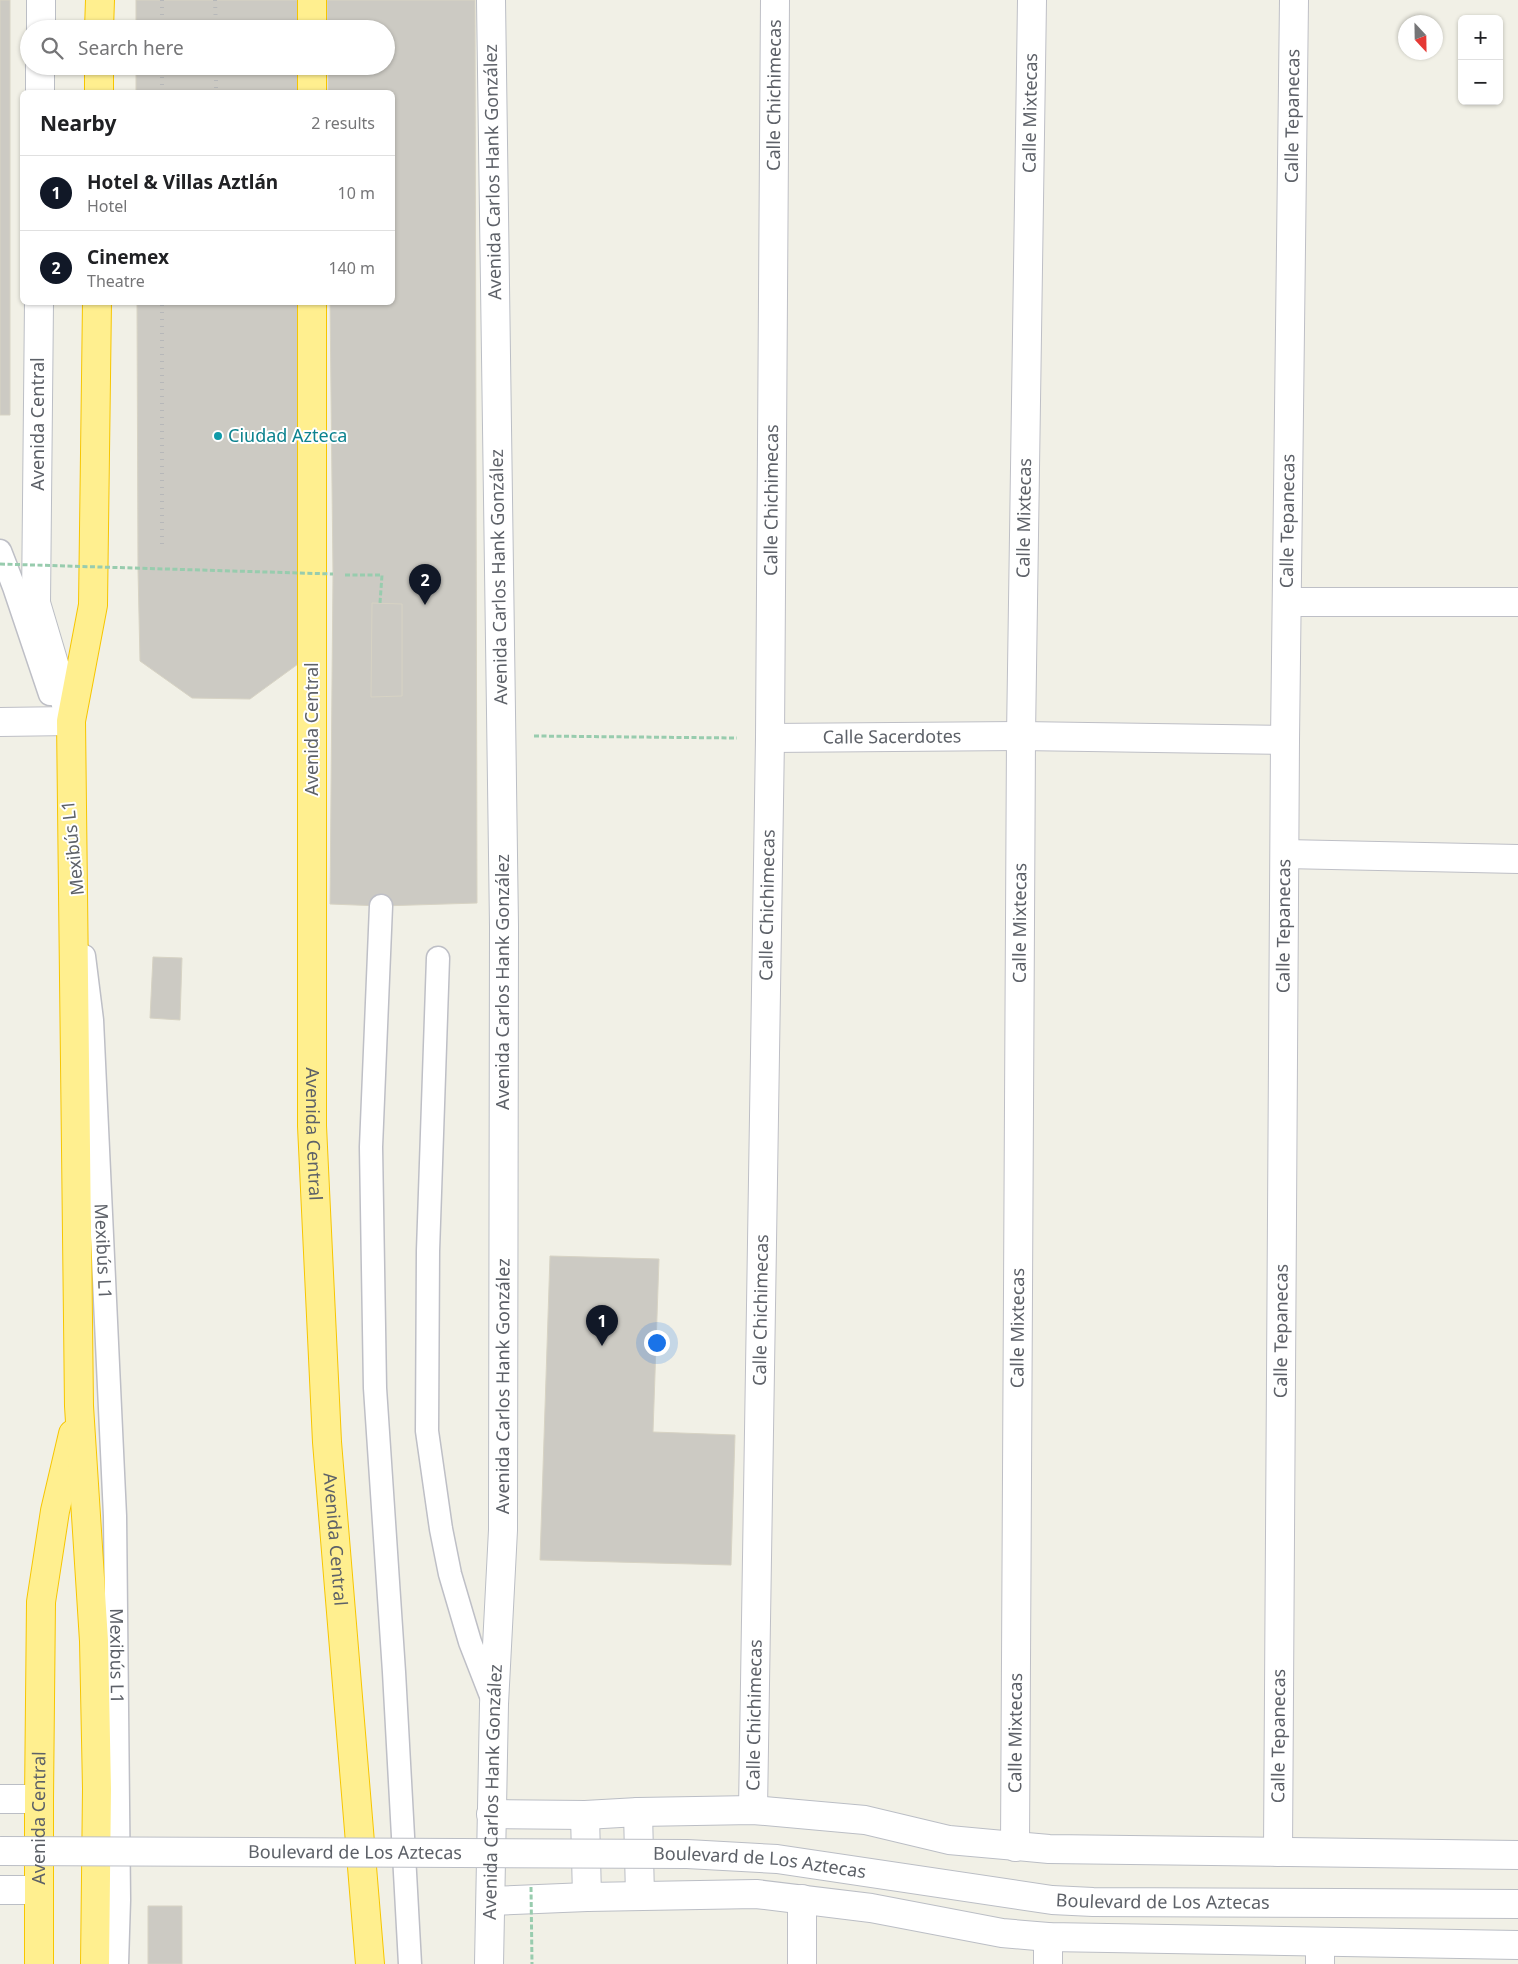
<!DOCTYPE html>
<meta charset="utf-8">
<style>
body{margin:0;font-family:"Noto Sans",sans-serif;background:#f6f6f6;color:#202124}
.controls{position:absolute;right:15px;top:15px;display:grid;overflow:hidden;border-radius:8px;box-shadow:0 1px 4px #0004}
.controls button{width:45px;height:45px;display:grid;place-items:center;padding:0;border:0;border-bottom:1px solid #e0e0e0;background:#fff;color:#202124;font:25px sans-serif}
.compass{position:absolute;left:1398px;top:15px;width:45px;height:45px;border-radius:50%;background:#fff;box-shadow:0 1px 4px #0004;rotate:158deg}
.you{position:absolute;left:656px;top:1342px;width:18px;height:18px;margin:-12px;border:4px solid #fff;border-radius:50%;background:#1a73e8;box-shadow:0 0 0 8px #1a73e833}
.badge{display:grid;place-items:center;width:32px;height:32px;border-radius:50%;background:#111827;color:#fff;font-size:16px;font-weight:700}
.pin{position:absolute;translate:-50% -41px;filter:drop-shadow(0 1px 2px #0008)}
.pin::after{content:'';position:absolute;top:26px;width:18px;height:15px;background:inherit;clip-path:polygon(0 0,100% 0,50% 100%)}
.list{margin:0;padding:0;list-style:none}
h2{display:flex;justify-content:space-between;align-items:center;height:65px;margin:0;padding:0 20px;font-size:21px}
h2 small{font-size:16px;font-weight:400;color:#757577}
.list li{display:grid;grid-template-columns:32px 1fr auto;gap:15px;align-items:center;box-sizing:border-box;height:75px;padding:0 20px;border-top:1px solid #e0e0e0}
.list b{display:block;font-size:19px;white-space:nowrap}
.list p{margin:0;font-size:16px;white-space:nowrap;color:#757577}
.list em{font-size:16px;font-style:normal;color:#757577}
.icon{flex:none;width:28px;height:28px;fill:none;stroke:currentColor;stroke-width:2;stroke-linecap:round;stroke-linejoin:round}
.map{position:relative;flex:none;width:1518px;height:1964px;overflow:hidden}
.search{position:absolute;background:#fff;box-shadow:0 1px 4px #0004;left:20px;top:20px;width:375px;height:55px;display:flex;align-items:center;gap:12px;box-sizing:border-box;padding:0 18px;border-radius:28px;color:#757577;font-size:19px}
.panel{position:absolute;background:#fff;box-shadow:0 1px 4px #0004;left:20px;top:90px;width:375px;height:215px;border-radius:8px}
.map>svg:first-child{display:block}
</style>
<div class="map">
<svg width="1518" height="1964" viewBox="0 0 1518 1964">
<rect width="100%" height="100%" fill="#f1f0e6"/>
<!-- building -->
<path fill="#cccac3" stroke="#d7d3c4" d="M 0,0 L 10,0 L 10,415 L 0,415 Z
M 136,0 L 298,0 L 298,29 L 136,29 Z
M 327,0 L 475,0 L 477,903 L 381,906 L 330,904 L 333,574 L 330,302 L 392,302 L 392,92 L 328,92 L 328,66 L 386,66 L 386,29 L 327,29 Z
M 136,66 L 298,66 L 298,92 L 136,92 Z
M 137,302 L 298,302 L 298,664 L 250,699 L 192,698 L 140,661 L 138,569 Z
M 372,603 L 402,604 L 402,696 L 371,697 Z
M 153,957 L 182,958 L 180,1020 L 150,1018 Z
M 550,1256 L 659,1259 L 653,1432 L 735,1435 L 731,1565 L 540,1560 Z
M 148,1906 L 182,1906 L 182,1964 L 148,1964 Z"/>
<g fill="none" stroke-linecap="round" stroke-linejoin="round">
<defs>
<g id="lane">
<path d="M 0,551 L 14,587 L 50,694"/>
<path d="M 381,906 L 371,1147 L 375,1388 L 394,1672 L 410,1964"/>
<path id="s1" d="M 84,956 L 92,1020 L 115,1516 L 119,1900 L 117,1964"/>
<path d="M 438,958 L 428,1251 L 427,1431 L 441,1529 L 450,1574 L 470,1642 L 493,1701"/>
</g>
<g id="street">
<path d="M 1287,602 L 1518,602"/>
<path d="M 0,722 L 71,721"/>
<path id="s2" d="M 770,738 L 1021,736 L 1285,740"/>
<path d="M 1285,854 L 1518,859"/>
<path id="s3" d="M 753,1810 L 770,738 L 775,0"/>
<path id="s4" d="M 1015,1847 L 1021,736 L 1032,0"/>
<path id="s5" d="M 1278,1852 L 1285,740 L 1294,0"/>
<path d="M 1048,1937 L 1048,1964"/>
<path d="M 802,1964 L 802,1899"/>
<path d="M 1320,1964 L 1320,1942"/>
</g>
<g id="secondary">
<path d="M 41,29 L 41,0"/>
<path d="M 40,92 L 40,66"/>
<path d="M 39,302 L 36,603 L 71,721"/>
<path d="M 0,1799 L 39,1799"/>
<path d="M 638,1812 L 640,1896"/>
<path d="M 491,1814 L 585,1815 L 638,1812 L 753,1810 L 865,1820 L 949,1840 L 1049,1849 L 1518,1855"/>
<path d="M 585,1815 L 587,1897"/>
<path d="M 0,1890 L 39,1890"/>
<path d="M 491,1901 L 587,1897 L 756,1894 L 871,1908 L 1002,1933 L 1048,1937 L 1518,1945"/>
<path d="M 1341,1903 L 1518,1904"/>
<path id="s6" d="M 489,1964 L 494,1704 L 503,1530 L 504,926 L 491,0"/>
</g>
<g id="highway">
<path d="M 99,29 L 100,0"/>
<path d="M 312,29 L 312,0"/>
<path d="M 99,92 L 99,66"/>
<path d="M 312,92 L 312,66"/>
<path id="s7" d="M 312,302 L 312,1126 L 327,1442 L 370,1964"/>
<path id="s8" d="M 39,1964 L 39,1799 L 41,1602 L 55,1511 L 73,1434"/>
<path d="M 95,1964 L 97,1789 L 94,1641 L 79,1406 L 71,721 L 93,605 L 97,302"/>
</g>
</defs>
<!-- lane casing -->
<use href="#lane" stroke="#bebfc6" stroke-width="25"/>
<!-- street casing -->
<use href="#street" stroke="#bebfc6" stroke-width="30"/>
<!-- secondary casing -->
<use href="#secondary" stroke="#bbbec5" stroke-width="30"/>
<!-- highway casing -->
<use href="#highway" stroke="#f7c600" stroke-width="30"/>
<!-- path -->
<path stroke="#98ccae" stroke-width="3" stroke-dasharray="5 2.5" stroke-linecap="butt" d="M 345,575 L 382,575 L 380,603
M 534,736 L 737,738"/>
<!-- lane -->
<use href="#lane" stroke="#fff" stroke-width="22"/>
<!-- street -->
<use href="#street" stroke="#fff" stroke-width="28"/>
<!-- secondary -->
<use href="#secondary" stroke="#fff" stroke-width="28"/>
<!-- highway -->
<use href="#highway" stroke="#ffef8f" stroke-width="28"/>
<!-- rail -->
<path stroke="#b7b8b9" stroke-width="4" stroke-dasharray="1 6" stroke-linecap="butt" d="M 215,0 L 216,29
M 162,29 L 162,0
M 216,66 L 216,92
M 162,92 L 162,66
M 162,544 L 162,302"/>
<defs>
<g id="secondary-bridge">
<path id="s9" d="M 0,1851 L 687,1854 L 777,1859 L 1052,1900 L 1093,1902 L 1341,1903"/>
</g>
</defs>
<!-- secondary-bridge casing -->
<use href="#secondary-bridge" stroke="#bbbec5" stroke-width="30" stroke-linecap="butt"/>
<!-- path-bridge -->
<path stroke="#98ccae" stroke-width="3" stroke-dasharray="5 2.5" stroke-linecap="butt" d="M 0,564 L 333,574
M 531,1887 L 532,1964"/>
<!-- secondary-bridge -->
<use href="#secondary-bridge" stroke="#fff" stroke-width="28"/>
</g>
<!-- markers -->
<circle fill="#0f9aa8" stroke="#fff" stroke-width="2" cx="218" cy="436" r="5"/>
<g text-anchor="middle" stroke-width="4" stroke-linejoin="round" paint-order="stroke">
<!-- street labels -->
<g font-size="18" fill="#5d6168" stroke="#fff">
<text dy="6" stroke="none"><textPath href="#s3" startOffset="1715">Calle Chichimecas</textPath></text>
<text dy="6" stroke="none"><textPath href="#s4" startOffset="1734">Calle Mixtecas</textPath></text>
<text dy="6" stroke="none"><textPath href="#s5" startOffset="1736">Calle Tepanecas</textPath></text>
<text transform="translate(493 172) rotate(-91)" y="6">Avenida Carlos Hank González</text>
<text transform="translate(38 424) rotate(-90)" y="6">Avenida Central</text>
<text dy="6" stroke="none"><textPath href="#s3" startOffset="1310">Calle Chichimecas</textPath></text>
<text dy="6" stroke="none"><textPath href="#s4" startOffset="1329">Calle Mixtecas</textPath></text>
<text dy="6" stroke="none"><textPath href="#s5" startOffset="1331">Calle Tepanecas</textPath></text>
<text transform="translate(499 577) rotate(-91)" y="6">Avenida Carlos Hank González</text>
<text transform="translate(312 729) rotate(-90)" y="6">Avenida Central</text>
<text dy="6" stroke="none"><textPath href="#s2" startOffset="122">Calle Sacerdotes</textPath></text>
<text transform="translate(73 848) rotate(-96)" y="6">Mexibús L1</text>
<text dy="6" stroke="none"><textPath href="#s3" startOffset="905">Calle Chichimecas</textPath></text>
<text dy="6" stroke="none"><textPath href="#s4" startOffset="924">Calle Mixtecas</textPath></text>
<text dy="6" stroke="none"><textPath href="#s5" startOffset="926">Calle Tepanecas</textPath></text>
<text transform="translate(503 982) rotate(-90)" y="6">Avenida Carlos Hank González</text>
<text dy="6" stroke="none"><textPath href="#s7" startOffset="832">Avenida Central</textPath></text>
<text dy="6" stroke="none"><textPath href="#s1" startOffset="296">Mexibús L1</textPath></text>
<text dy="6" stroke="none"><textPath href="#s3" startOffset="500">Calle Chichimecas</textPath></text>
<text dy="6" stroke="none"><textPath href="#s4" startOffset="519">Calle Mixtecas</textPath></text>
<text dy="6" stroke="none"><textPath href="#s5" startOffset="521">Calle Tepanecas</textPath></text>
<text dy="6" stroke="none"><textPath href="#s6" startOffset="578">Avenida Carlos Hank González</textPath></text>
<text dy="6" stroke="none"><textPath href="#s7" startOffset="1238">Avenida Central</textPath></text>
<text dy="6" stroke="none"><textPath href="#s1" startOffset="701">Mexibús L1</textPath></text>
<text dy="6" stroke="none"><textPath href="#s3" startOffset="95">Calle Chichimecas</textPath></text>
<text dy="6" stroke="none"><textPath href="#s4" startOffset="114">Calle Mixtecas</textPath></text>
<text dy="6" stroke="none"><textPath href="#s5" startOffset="116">Calle Tepanecas</textPath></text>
<text dy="6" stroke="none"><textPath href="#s6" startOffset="172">Avenida Carlos Hank González</textPath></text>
<text dy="6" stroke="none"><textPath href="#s8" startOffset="146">Avenida Central</textPath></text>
<text dy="6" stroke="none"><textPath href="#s9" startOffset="355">Boulevard de Los Aztecas</textPath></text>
<text dy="6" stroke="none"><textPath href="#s9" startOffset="760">Boulevard de Los Aztecas</textPath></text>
<text dy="6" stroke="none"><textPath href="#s9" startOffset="1166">Boulevard de Los Aztecas</textPath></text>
</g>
<!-- culture labels -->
<g font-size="18" fill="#0d838f" stroke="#fff" text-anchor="start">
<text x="228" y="442">Ciudad Azteca</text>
</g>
</g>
</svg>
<div class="controls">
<button>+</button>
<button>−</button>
</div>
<svg class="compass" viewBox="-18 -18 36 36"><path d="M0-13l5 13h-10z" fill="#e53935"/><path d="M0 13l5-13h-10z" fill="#757577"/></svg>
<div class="you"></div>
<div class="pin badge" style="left:602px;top:1346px">1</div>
<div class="pin badge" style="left:425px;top:605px">2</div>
<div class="search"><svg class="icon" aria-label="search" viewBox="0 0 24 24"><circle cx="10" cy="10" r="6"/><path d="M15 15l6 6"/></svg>Search here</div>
<section class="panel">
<h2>Nearby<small>2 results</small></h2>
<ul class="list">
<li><span class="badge">1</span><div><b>Hotel &amp; Villas Aztlán</b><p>Hotel</p></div><em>10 m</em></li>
<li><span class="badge">2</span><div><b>Cinemex</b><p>Theatre</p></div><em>140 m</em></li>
</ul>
</section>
</div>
